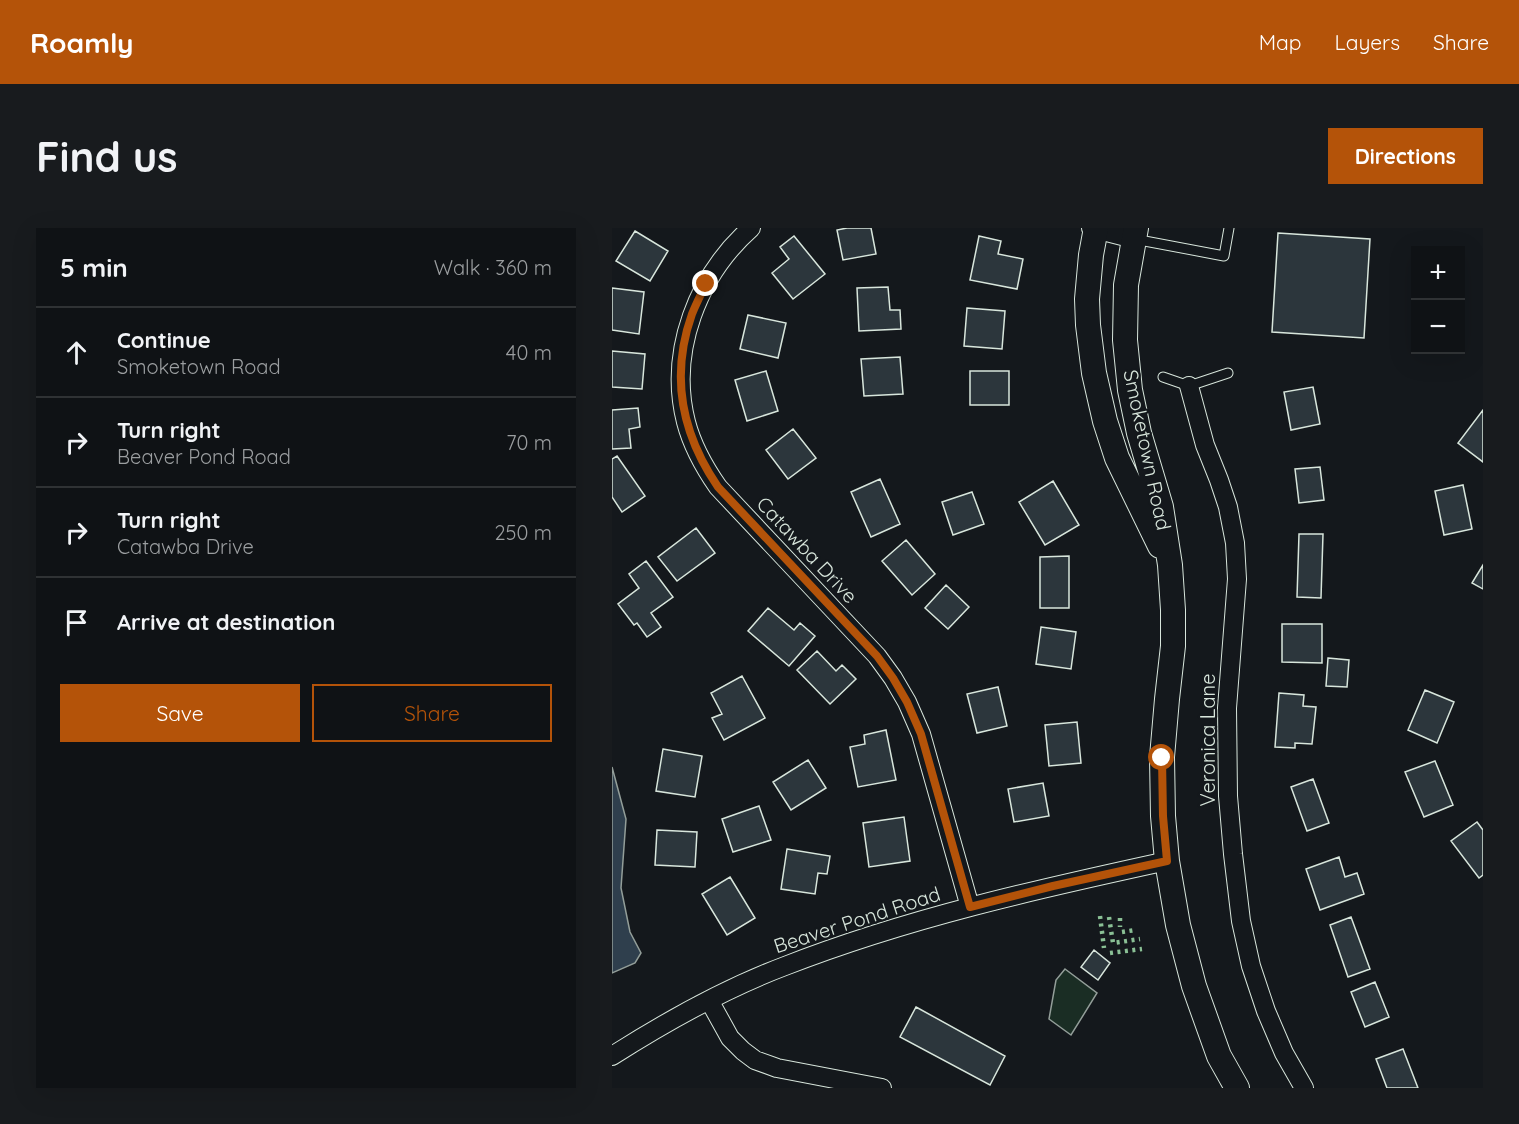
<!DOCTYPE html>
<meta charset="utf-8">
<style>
body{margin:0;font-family:Quicksand,sans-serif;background:#181b1e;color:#f1f3f6}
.controls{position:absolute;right:18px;top:18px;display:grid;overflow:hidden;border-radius:0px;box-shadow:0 6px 24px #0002}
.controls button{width:54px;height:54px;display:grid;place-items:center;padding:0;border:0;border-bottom:2px solid #2f3234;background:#0f1215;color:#f1f3f6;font:30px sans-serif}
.stop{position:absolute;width:18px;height:18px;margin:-14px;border:4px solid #b45309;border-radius:50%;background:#fff}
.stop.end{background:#b45309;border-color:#fff;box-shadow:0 2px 6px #0008}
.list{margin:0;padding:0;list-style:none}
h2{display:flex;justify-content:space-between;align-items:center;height:78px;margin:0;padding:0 24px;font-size:26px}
h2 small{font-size:20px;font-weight:400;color:#9b9ea0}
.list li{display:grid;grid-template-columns:39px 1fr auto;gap:18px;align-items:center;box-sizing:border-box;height:90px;padding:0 24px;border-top:2px solid #2f3234}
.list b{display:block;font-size:22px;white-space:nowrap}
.list p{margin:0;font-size:20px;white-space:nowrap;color:#9b9ea0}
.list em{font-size:20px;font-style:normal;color:#9b9ea0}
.actions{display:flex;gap:12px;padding:18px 24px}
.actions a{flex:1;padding:14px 0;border:2px solid #b45309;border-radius:0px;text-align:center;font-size:21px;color:#b45309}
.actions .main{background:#b45309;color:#fff}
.icon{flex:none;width:33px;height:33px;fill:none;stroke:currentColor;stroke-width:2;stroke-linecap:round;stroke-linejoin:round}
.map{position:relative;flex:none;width:871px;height:860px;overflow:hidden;border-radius:0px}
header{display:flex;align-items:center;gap:36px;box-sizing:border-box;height:84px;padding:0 30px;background:#b45309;color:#fff}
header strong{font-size:28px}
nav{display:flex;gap:33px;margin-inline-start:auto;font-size:21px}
.intro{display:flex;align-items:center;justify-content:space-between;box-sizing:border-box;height:144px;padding:0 36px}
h1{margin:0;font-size:42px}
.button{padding:15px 27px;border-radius:0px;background:#b45309;color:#fff;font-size:21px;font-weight:700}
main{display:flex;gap:36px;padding:0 36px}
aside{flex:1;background:#0f1215;border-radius:0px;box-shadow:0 6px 24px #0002}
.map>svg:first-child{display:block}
</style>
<header>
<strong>Roamly</strong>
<nav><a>Map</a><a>Layers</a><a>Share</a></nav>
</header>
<div class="intro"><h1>Find us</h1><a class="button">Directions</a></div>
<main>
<aside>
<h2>5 min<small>Walk · 360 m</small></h2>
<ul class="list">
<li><svg class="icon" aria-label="ahead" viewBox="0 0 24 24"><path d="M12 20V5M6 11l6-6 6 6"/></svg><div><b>Continue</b><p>Smoketown Road</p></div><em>40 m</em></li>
<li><svg class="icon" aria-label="right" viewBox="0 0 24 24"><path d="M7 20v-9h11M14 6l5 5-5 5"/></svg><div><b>Turn right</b><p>Beaver Pond Road</p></div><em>70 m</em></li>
<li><svg class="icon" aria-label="right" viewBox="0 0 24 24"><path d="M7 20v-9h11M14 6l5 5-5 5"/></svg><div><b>Turn right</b><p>Catawba Drive</p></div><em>250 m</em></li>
<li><svg class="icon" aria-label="arrive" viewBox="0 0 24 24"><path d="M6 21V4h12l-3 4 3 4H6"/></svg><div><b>Arrive at destination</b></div></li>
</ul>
<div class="actions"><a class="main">Save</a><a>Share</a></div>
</aside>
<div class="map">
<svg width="871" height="860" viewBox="0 0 871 860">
<rect width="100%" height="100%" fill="#14181c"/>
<!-- green -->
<path fill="#1a2d24" stroke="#939e99" stroke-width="1.5" d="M 453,741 L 485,765 L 459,807 L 437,791 L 444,752 Z"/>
<!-- water -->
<path fill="#2f3f4d" stroke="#939e99" stroke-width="1.5" d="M 0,539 L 14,591 L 9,660 L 18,704 L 29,725 L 23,735 L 0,745 Z"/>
<!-- building -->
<path fill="#2c363c" stroke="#d8e6dc" stroke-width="1.5" d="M 235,0 L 259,0 L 264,26 L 231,32 L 225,2 Z
M 23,3 L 56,23 L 38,53 L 4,33 Z
M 666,5 L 758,11 L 752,110 L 660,104 Z
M 182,8 L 213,46 L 181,71 L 160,45 L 177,31 L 168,19 Z
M 367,8 L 389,13 L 386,26 L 411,31 L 405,61 L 358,52 Z
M 276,59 L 278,82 L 288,82 L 289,101 L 247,103 L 245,60 Z
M 0,60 L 32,64 L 27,106 L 0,102 Z
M 355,80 L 393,83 L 390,121 L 352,118 Z
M 136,87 L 174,95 L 166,130 L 128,121 Z
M 0,123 L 33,126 L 30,161 L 0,159 Z
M 288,129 L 291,166 L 252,168 L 249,131 Z
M 154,143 L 166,183 L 135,193 L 123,152 Z
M 358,143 L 397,143 L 397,177 L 358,177 Z
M 701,159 L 708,196 L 679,202 L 672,164 Z
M 26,180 L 28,199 L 17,201 L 19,220 L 0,221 L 0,182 Z
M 871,182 L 871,234 L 846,215 Z
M 181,201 L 204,230 L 176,251 L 154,222 Z
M 5,228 L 33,268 L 10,284 L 0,269 L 0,231 Z
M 708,239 L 712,272 L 687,275 L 683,241 Z
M 268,251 L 288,296 L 259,309 L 239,264 Z
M 441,253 L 467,297 L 433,317 L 407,274 Z
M 851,257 L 860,301 L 832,307 L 823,263 Z
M 360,264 L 372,296 L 341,307 L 330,274 Z
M 84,300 L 103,325 L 65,353 L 46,329 Z
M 687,306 L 711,306 L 709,370 L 685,369 Z
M 294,312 L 323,346 L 300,367 L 270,333 Z
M 457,328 L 457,380 L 428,380 L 428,329 Z
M 34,333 L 61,369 L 39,385 L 49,399 L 35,409 L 25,395 L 22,397 L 6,376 L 27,360 L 17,346 Z
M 871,337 L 871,361 L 860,355 Z
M 334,357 L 357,379 L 336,401 L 313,380 Z
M 156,380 L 182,402 L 188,395 L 203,408 L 177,438 L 136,403 Z
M 670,396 L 710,396 L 710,435 L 670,434 Z
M 429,399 L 464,404 L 459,441 L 424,436 Z
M 205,423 L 224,443 L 230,437 L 244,451 L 218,476 L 185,442 Z
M 716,430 L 737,432 L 735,459 L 714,458 Z
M 130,448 L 153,490 L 112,512 L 100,490 L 110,486 L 99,465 Z
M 386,459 L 395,498 L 365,505 L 355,466 Z
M 813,462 L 842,474 L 825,515 L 796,502 Z
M 667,465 L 692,467 L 691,478 L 704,479 L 700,516 L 683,515 L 683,520 L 663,519 Z
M 465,494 L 469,535 L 437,538 L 433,497 Z
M 274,502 L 284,552 L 246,559 L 238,519 L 253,516 L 252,507 Z
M 51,521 L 90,528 L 83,569 L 44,563 Z
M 196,532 L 214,560 L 179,582 L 161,554 Z
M 823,533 L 841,577 L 812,589 L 793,544 Z
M 701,551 L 717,595 L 695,603 L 679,559 Z
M 431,555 L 437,588 L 402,594 L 396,561 Z
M 147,578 L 159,612 L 121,624 L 110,591 Z
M 292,589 L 298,633 L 257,639 L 251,595 Z
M 865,594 L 871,602 L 871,647 L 867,650 L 839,613 Z
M 45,602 L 85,604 L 83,639 L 43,637 Z
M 175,621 L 218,628 L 215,646 L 206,645 L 203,666 L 169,661 Z
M 727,629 L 733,649 L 745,645 L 752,666 L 708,682 L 694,641 Z
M 118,649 L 143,690 L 115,707 L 90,666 Z
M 739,689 L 758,741 L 736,749 L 718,697 Z
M 482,722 L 498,735 L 486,752 L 469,739 Z
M 763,754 L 777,789 L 753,799 L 739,764 Z
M 304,779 L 393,828 L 378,857 L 288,809 Z
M 791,821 L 806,860 L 775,860 L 764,831 Z"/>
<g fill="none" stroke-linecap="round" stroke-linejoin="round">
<defs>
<path id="lane" d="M 522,11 L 612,28 L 617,0
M 551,149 L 577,158 L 616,145"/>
<path id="street" d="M 139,0 C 86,47 56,123 74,194 C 80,217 92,239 106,259 L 265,428 L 281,450 L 295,474 L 309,506 L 358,679
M 479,0 L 522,11
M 577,158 L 593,217 L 607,252 L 616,279 L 623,315 L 625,351 L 615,480 L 616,568 L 621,626 L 629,693 L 639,738 L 654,783 L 672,825 L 692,860
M 97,772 L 118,810 L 131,823 L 143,832 L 165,840 L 270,860
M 0,828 C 55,793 112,761 173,738 C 296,690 426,661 555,633"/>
<path id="secondary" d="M 484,0 L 479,27 L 475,71 L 476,97 L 482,145 L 493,193 L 505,230 L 548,318
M 524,0 L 514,57 L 513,112 L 518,162 L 527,205 L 549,279 L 558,337 L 561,382 L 561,418 L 555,471 L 550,529 L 551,588 L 555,633 L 566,697 L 582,758 L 607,828 L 625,860"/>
</defs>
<!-- lane casing -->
<use href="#lane" stroke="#d8e6dc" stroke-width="11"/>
<!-- street casing -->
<use href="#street" stroke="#d8e6dc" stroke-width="20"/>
<!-- secondary casing -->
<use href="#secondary" stroke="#d8e6dc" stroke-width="26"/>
<!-- lane -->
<use href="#lane" stroke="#14181c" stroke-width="9"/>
<!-- street -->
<use href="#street" stroke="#14181c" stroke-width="18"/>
<!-- secondary -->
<use href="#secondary" stroke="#14181c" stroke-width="24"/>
<!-- hedge -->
<path stroke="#8ac095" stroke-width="4.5" stroke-dasharray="3 4.5" stroke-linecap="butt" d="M 488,688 L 492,720
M 497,689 L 501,715 L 528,711
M 508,690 L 508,699
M 510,704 L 523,702
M 498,725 L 530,721"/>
</g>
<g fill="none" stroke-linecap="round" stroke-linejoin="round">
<!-- route -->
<path stroke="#b45309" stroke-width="8" d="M 94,56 C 89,66 84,76 80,86 C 58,148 69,205 106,259 L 265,428 L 281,450 L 295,474 L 309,506 L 358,679 L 441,658 L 555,633 L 551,588 L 550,530"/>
</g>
<g text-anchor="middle" stroke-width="4.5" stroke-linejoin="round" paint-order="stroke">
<!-- street labels -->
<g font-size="20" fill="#d8e6dc" stroke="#14181c">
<text transform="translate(535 222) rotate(78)" y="7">Smoketown Road</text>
<text transform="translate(195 322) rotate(47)" y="7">Catawba Drive</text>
<text transform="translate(596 512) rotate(-90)" y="7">Veronica Lane</text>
<text transform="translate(245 692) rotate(-18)" y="7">Beaver Pond Road</text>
</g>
</g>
</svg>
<div class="controls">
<button>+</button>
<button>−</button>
</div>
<div class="stop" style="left:550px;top:530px"></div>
<div class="stop end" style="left:94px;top:56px"></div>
</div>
</main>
